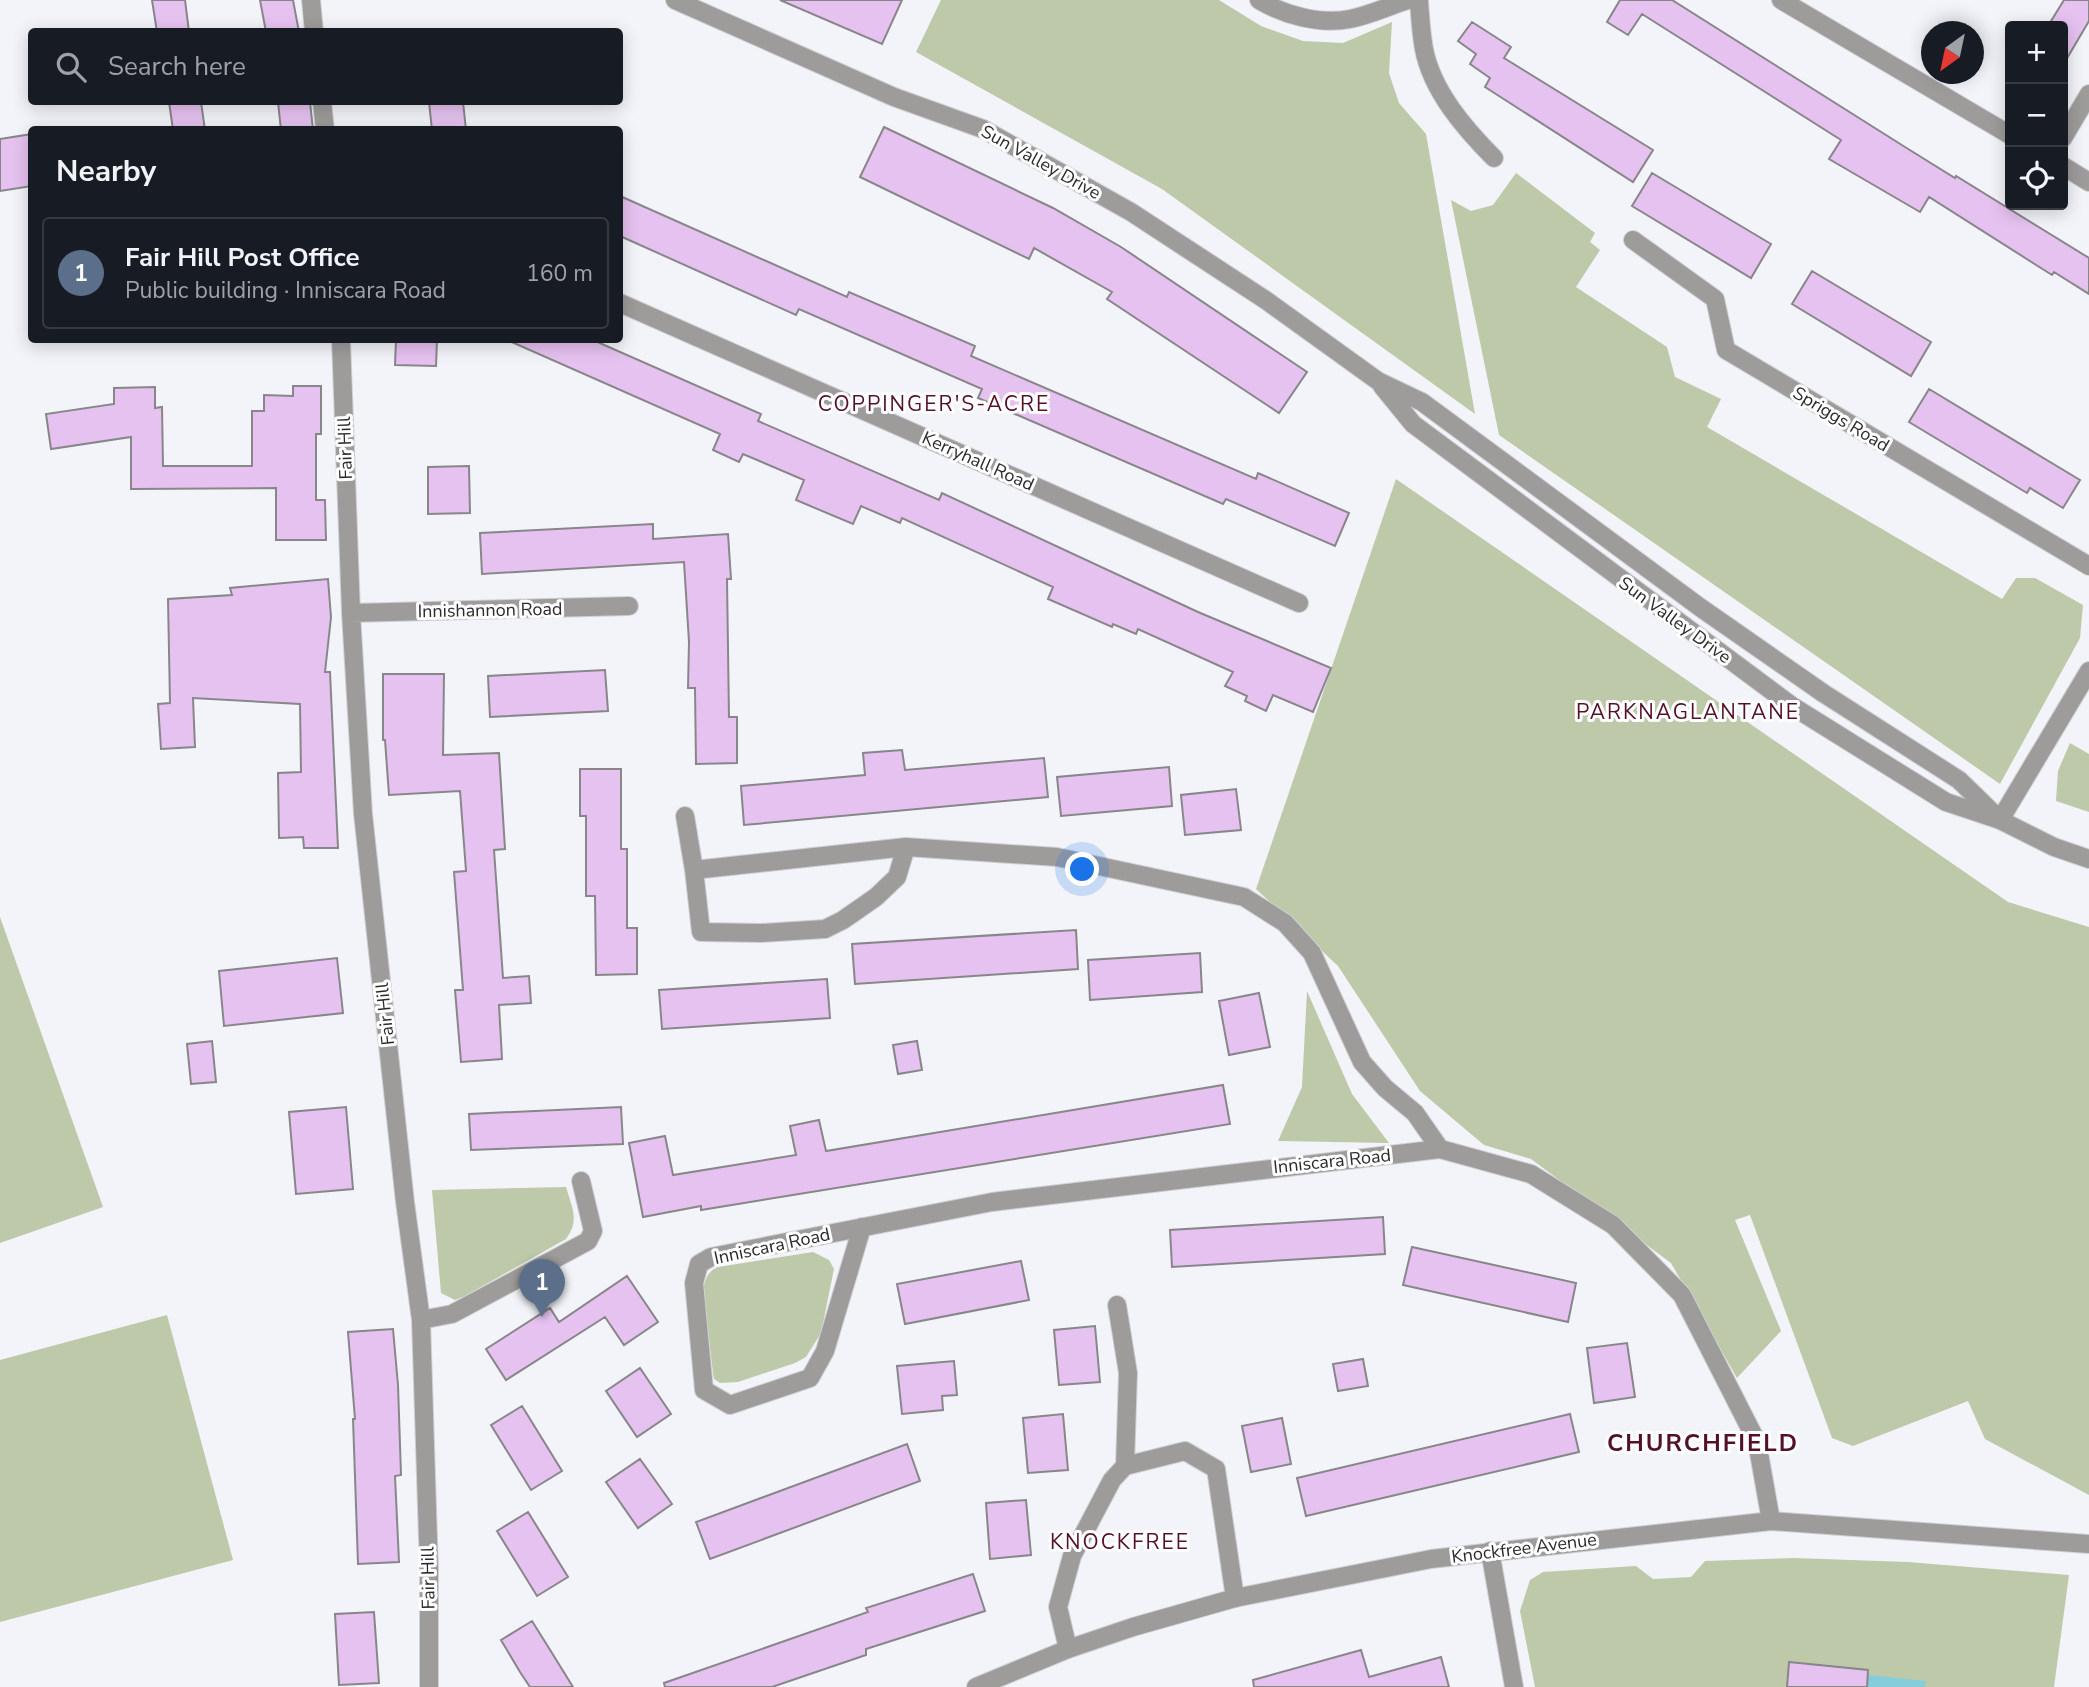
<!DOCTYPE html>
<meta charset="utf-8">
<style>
body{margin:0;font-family:"Nunito Sans",sans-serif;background:#242831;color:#f1f3f6}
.controls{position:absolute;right:21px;top:21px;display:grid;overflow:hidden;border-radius:7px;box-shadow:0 4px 18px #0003}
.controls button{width:63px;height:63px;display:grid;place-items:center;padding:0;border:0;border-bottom:2px solid #363941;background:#171b24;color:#f1f3f6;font:35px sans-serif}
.compass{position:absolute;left:1921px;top:21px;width:63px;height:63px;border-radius:50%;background:#171b24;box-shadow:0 4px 18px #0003;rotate:213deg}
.you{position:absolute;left:1083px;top:870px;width:24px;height:24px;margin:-18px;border:5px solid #fff;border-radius:50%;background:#1a73e8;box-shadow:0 0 0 10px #1a73e833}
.badge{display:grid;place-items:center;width:46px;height:46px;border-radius:50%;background:#0b8043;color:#fff;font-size:23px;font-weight:700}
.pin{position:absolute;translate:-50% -58px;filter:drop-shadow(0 2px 4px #0008)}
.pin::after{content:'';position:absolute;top:37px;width:24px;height:21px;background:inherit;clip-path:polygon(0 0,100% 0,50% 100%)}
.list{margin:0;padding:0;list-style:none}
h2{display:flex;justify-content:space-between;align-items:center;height:91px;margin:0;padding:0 28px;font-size:30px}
h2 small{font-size:23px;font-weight:400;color:#9ea1a6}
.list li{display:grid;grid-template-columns:46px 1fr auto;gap:21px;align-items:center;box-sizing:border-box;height:112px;margin:0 14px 14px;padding:0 14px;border:2px solid #363941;border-radius:7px}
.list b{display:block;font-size:26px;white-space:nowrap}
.list p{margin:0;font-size:23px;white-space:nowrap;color:#9ea1a6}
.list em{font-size:23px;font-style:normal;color:#9ea1a6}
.icon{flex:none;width:38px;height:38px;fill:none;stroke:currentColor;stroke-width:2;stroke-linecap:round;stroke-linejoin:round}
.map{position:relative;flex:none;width:2089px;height:1687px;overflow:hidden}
.search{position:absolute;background:#171b24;box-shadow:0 4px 18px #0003;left:28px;top:28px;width:595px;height:77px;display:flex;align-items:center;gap:18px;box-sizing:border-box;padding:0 24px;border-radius:7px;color:#9ea1a6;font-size:26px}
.panel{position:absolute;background:#171b24;box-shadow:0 4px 18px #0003;left:28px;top:126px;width:595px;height:217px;border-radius:7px}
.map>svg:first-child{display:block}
</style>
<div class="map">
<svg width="2089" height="1687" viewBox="0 0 2089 1687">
<rect width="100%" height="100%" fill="#f2f4f9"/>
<!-- green -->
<path fill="#bdc9a9" d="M 941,0 L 1219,0 L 1261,26 L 1303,41 L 1343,43 L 1392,22 L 1389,73 L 1399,103 L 1426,134 L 1475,414 L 1162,189 L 916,52 Z
M 1516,173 L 1595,233 L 1590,242 L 1600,250 L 1576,287 L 1667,347 L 1675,377 L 1721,399 L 1707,427 L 2002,599 L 2016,578 L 2035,578 L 2083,605 L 2080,638 L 2000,784 L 1499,435 L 1451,200 L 1471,211 L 1493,205 Z
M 1396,479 L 2008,902 L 2089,927 L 2089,1495 L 1985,1439 L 1968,1401 L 1853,1446 L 1832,1438 L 1750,1215 L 1735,1220 L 1781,1331 L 1737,1378 L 1671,1263 L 1531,1159 L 1484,1145 L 1420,1091 L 1338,966 L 1256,889 Z
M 2070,743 L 2089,754 L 2089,812 L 2056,801 L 2058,771 Z
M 0,917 L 103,1207 L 0,1243 Z
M 1307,991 L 1352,1094 L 1389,1143 L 1278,1141 L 1302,1087 Z
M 566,1187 C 572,1208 580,1220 566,1239 L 465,1296 L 455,1300 L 441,1293 L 432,1190 Z
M 813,1252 L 829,1260 L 834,1269 L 821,1333 L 806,1357 L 795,1363 L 738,1382 L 720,1383 L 714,1379 L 713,1373 L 703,1288 C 706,1278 708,1271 718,1267 Z
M 167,1315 L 233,1560 L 0,1622 L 0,1360 Z
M 1794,1558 L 1908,1562 L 2069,1575 L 2054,1687 L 1535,1687 L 1520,1611 L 1530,1580 L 1543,1572 L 1636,1566 L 1653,1579 L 1691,1577 L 1705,1561 Z"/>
<!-- water -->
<path fill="#86cddc" d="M 1793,1667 L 1926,1681 L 1925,1687 L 1792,1687 Z"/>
<!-- building -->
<path fill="#e6c2f0" stroke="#89868a" stroke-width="2" d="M 152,0 L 185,0 L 189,32 L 157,32 Z
M 260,0 L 293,0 L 299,32 L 266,32 Z
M 780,0 L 902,0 L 882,44 Z
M 1620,0 L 1672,0 L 1905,147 L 1955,178 L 1956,176 L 2089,258 L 2089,294 L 2054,272 L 2052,275 L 1929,197 L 1920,212 L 1829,159 L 1841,140 L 1642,14 L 1628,35 L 1607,22 Z
M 2064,0 L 2089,0 L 2089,21 L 2063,65 L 2063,26 L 2048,26 Z
M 1472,22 L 1511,47 L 1504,58 L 1653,150 L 1633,182 L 1485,87 L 1490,78 L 1470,64 L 1476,54 L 1458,41 Z
M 169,102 L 201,102 L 205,130 L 173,130 Z
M 278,102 L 310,102 L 313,130 L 281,130 Z
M 429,102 L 463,102 L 466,130 L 432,130 Z
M 884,127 L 1053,208 L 1121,247 L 1307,372 L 1279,413 L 1107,299 L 1112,292 L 1034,248 L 1029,259 L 860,177 Z
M 32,134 L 32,186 L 0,191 L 0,139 Z
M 1652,173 L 1771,244 L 1751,278 L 1632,206 Z
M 620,196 L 847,297 L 849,292 L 975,346 L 971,356 L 1256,479 L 1258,473 L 1349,513 L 1335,546 L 1226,499 L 1223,504 L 978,398 L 982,389 L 799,309 L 796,315 L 620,236 Z
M 1812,271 L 1931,342 L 1911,376 L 1792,304 Z
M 396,340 L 437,340 L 436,366 L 395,365 Z
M 507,340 L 593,340 L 761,414 L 758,421 L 939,500 L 942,493 L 1198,612 L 1331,668 L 1313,712 L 1273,695 L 1266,711 L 1245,701 L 1247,696 L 1225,686 L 1233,672 L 1138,629 L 1136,634 L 1113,624 L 1112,627 L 1048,599 L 1053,587 L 902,518 L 900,523 L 861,506 L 853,524 L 796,500 L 804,480 L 743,454 L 739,462 L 713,450 L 720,434 Z
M 293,386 L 321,386 L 321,434 L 316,434 L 316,500 L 325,500 L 326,540 L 276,540 L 276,488 L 131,489 L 131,437 L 51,449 L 46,414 L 114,404 L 114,388 L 155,387 L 155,408 L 162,407 L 163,466 L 252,466 L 252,411 L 264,411 L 264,395 L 293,396 Z
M 1929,389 L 2080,480 L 2063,508 L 2030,488 L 2027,493 L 1909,422 Z
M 469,466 L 470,513 L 428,514 L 428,467 Z
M 653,524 L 653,539 L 728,534 L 731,579 L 727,579 L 729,717 L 737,717 L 737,763 L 696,764 L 695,688 L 688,688 L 689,642 L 684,562 L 482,574 L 480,533 Z
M 328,579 L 331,617 L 325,672 L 330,672 L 338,848 L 304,848 L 303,837 L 279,838 L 278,773 L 301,772 L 300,704 L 193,698 L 195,747 L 161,749 L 158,704 L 170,703 L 168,599 L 232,595 L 230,588 Z
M 605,670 L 608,711 L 490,717 L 488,676 Z
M 383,674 L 444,674 L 443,755 L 499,753 L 505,849 L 494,850 L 503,978 L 529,976 L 531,1003 L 499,1005 L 502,1059 L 461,1062 L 455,990 L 463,990 L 454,872 L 466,871 L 460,791 L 389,795 L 385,740 L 383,740 Z
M 902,750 L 905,770 L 1044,758 L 1048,797 L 744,825 L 741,786 L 865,775 L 863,753 Z
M 1169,767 L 1172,806 L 1061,816 L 1057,777 Z
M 580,769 L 621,769 L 621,849 L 627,849 L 627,928 L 637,928 L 637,974 L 596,975 L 595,896 L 586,896 L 586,816 L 580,816 Z
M 1236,789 L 1241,830 L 1185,835 L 1181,795 Z
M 1076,930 L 1078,969 L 855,984 L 852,944 Z
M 1200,953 L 1202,992 L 1090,1000 L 1088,960 Z
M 337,958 L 343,1013 L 224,1026 L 219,971 Z
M 827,979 L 830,1018 L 662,1029 L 659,990 Z
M 1259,993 L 1270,1047 L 1229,1055 L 1219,1001 Z
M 212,1041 L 216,1082 L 191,1084 L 187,1044 Z
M 917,1041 L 922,1070 L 898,1074 L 893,1045 Z
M 1223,1085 L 1230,1124 L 701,1210 L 701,1206 L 643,1217 L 629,1143 L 665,1136 L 673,1175 L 796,1155 L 790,1126 L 819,1120 L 826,1151 Z
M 346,1107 L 353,1189 L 296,1194 L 289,1112 Z
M 621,1107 L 623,1144 L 471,1150 L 469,1114 Z
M 1383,1217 L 1385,1254 L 1172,1267 L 1170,1230 Z
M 1412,1247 L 1576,1283 L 1568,1322 L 1403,1285 Z
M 1021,1261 L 1029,1300 L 905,1324 L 897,1284 Z
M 627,1276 L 658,1322 L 624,1345 L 605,1317 L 506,1380 L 486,1349 L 550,1308 L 559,1322 Z
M 1095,1326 L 1100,1382 L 1059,1385 L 1054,1330 Z
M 393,1329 L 398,1385 L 401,1475 L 395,1476 L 399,1562 L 358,1564 L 353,1419 L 355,1419 L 348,1332 Z
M 1627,1343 L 1635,1397 L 1594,1403 L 1587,1348 Z
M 1363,1359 L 1368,1386 L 1338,1391 L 1333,1364 Z
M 954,1361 L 957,1395 L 942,1396 L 943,1410 L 902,1414 L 897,1366 Z
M 640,1368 L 671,1414 L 637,1437 L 606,1391 Z
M 522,1406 L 562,1471 L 531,1490 L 491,1425 Z
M 1063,1414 L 1068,1470 L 1028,1473 L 1023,1418 Z
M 1570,1414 L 1579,1452 L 1306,1516 L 1297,1478 Z
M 1282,1418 L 1291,1464 L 1251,1472 L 1242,1426 Z
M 907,1444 L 920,1481 L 710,1559 L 696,1522 Z
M 640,1459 L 672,1504 L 638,1528 L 606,1482 Z
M 1026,1500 L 1031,1555 L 990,1559 L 986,1503 Z
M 528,1512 L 568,1577 L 537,1596 L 497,1531 Z
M 973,1574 L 985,1611 L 866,1649 L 866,1655 L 772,1687 L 665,1687 L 664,1683 L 868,1612 L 866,1608 Z
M 374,1612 L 379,1683 L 339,1685 L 335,1614 Z
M 532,1621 L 552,1653 L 573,1687 L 530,1687 L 520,1672 L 501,1640 Z
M 1361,1650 L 1369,1677 L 1441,1657 L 1449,1687 L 1254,1687 L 1253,1680 Z
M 1789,1662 L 1868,1670 L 1867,1687 L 1787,1687 Z"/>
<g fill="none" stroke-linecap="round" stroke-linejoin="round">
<defs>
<path id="minor" d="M 311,0 L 314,32
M 1259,0 C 1284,15 1320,25 1350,19 C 1370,15 1389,6 1408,0
M 1419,0 C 1420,16 1421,33 1424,49 C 1432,91 1465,129 1494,158
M 1781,0 L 2010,135
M 322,102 L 325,130
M 2063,138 L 2089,94
M 2063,166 L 2089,182
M 1633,240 L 1715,299 L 1726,350 L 2089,566
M 620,303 L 1299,603
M 341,340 L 351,613 L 363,814 L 405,1202 L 421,1320 L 429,1570 L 429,1687
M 351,613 L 629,606
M 685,816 L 694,870 L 906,847 L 1057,857 L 1244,897 L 1285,923 L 1312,953 L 1362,1062 L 1385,1088 L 1415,1113 L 1440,1149
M 2000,820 L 2089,671
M 694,870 L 701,932 L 761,933 L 825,929 L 843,920 L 876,897 L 897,877 L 906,847
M 862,1227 L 825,1351 L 810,1378 L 730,1405 L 704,1390 L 694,1283 L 699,1264 L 711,1257 L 992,1202 L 1440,1149 L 1531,1174 L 1613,1225 L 1682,1295 L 1757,1442 L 1771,1521
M 1117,1305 L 1128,1373 L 1125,1466
M 421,1320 L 452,1314 L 588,1241 L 593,1231 L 581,1181
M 1490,1551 L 1514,1687
M 1068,1649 L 1058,1607 L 1072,1556 L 1112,1480 L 1125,1466 L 1185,1451 L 1216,1469 L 1235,1598"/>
<path id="tertiary" d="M 675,0 L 894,97 L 983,129 L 1131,212 L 1267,301 L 1378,381 L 1422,402 L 1701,608 L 1823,693 L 1959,780 L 2000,820
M 1382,386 L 1413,424 L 1792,706 L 1946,802 L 2000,820 L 2054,847 L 2089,859
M 976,1687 L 1068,1649 L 1133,1627 L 1235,1598 L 1431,1559 L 1771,1521 L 2089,1544"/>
</defs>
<!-- minor casing -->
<use href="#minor" stroke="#ced0d4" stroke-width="20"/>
<!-- tertiary casing -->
<use href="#tertiary" stroke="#ced0d4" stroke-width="20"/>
<!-- minor -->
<use href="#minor" stroke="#9e9c9b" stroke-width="18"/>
<!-- tertiary -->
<use href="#tertiary" stroke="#9e9c9b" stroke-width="18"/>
</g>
<g text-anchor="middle" stroke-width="6" stroke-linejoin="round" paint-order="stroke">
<!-- street labels -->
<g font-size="18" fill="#2b2b2d" stroke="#fff">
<text transform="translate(1041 162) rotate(29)" y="6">Sun Valley Drive</text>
<text transform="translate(1841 419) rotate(31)" y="6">Spriggs Road</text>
<text transform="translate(345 448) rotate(-92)" y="6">Fair Hill</text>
<text transform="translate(978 461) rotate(24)" y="6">Kerryhall Road</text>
<text transform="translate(490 610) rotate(-1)" y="6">Innishannon Road</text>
<text transform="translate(1675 620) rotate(36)" y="6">Sun Valley Drive</text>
<text transform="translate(385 1014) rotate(-96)" y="6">Fair Hill</text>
<text transform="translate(1332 1161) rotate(-6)" y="6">Inniscara Road</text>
<text transform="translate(772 1246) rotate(-12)" y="6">Inniscara Road</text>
<text transform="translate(1524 1548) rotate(-7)" y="6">Knockfree Avenue</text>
<text transform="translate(428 1578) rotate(-91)" y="6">Fair Hill</text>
</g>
<!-- quarter labels -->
<g font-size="21" letter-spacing="2" fill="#541027" stroke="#fff">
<text x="934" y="411">COPPINGER'S-ACRE</text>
<text x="1688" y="719">PARKNAGLANTANE</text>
<text x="1120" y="1549">KNOCKFREE</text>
</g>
<!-- district labels -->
<g font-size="24" font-weight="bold" letter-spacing="2" fill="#541027" stroke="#fff">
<text x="1703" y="1451">CHURCHFIELD</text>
</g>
</g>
</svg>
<div class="controls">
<button>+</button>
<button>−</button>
<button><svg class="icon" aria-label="locate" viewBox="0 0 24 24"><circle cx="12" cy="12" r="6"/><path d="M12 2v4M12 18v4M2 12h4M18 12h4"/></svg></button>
</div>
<svg class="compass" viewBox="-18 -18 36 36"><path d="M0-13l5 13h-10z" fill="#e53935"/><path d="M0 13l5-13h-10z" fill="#9ea1a6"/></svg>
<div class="you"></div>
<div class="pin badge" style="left:542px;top:1317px;background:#5c6f8a">1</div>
<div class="search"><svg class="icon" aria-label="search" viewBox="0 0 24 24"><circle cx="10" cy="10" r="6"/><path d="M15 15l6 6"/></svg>Search here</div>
<section class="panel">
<h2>Nearby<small></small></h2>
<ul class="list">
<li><span class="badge" style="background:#5c6f8a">1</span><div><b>Fair Hill Post Office</b><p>Public building · Inniscara Road</p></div><em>160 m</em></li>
</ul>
</section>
</div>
